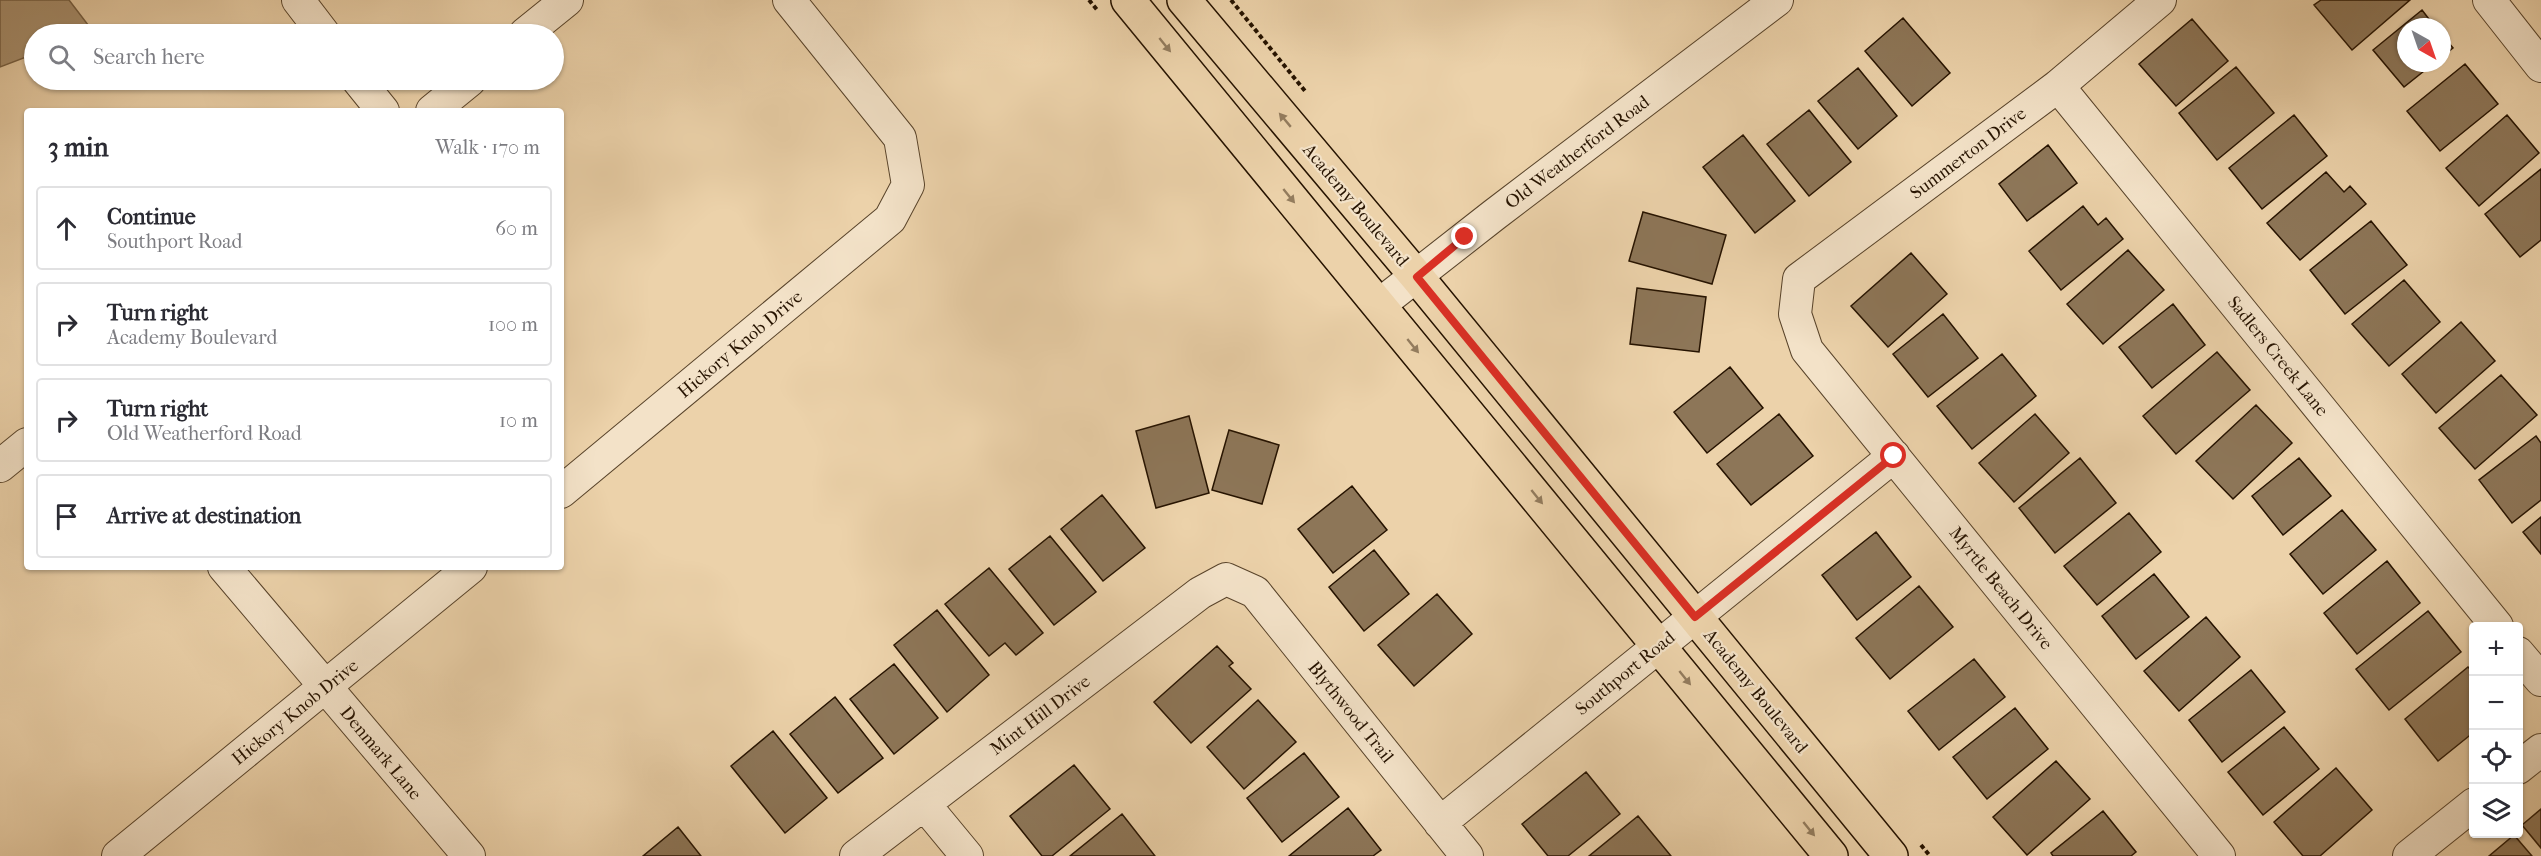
<!DOCTYPE html>
<meta charset="utf-8">
<style>
body{margin:0;font-family:"IM FELL French Canon",serif;background:#f2f2f3;color:#2b2b33}
.controls{position:absolute;right:18px;bottom:18px;display:grid;overflow:hidden;border-radius:6px;box-shadow:0 2px 4px #0004}
.controls button{width:54px;height:54px;display:grid;place-items:center;padding:0;border:0;border-bottom:2px solid #e1e1e2;background:#fff;color:#2b2b33;font:30px sans-serif}
.compass{position:absolute;left:2397px;top:18px;width:54px;height:54px;border-radius:50%;background:#fff;box-shadow:0 2px 4px #0004;rotate:140deg}
.stop{position:absolute;width:18px;height:18px;margin:-14px;border:4px solid #d93025;border-radius:50%;background:#fff}
.stop.end{background:#d93025;border-color:#fff;box-shadow:0 2px 6px #0008}
.list{margin:0;padding:0;list-style:none}
h2{display:flex;justify-content:space-between;align-items:center;height:78px;margin:0;padding:0 24px;font-size:26px}
h2 small{font-size:20px;font-weight:400;color:#7c7c81}
.list li{display:grid;grid-template-columns:39px 1fr auto;gap:18px;align-items:center;box-sizing:border-box;height:84px;margin:0 12px 12px;padding:0 12px;border:2px solid #e1e1e2;border-radius:6px}
.list b{display:block;font-size:22px;white-space:nowrap}
.list p{margin:0;font-size:20px;white-space:nowrap;color:#7c7c81}
.list em{font-size:20px;font-style:normal;color:#7c7c81}
.icon{flex:none;width:33px;height:33px;fill:none;stroke:currentColor;stroke-width:2;stroke-linecap:round;stroke-linejoin:round}
.map{position:relative;flex:none;width:2541px;height:856px;overflow:hidden}
.search{position:absolute;background:#fff;box-shadow:0 2px 4px #0004;left:24px;top:24px;width:540px;height:66px;display:flex;align-items:center;gap:15px;box-sizing:border-box;padding:0 21px;border-radius:33px;color:#7c7c81;font-size:22px}
.panel{position:absolute;background:#fff;box-shadow:0 2px 4px #0004;left:24px;top:108px;width:540px;height:462px;border-radius:6px}
.map>svg:first-child{display:block}
</style>
<div class="map">
<svg width="2541" height="856" viewBox="0 0 2541 856">
<rect width="100%" height="100%" fill="#ecd2aa"/>
<filter id="stains"><feTurbulence type="fractalNoise" baseFrequency=".00333" numOctaves="4"/><feColorMatrix values="0 0 0 0 .2 0 0 0 0 .09 0 0 0 0 .02 0 0 0 .5 -.17"/></filter>
<radialGradient id="worn" r=".72"><stop offset=".6" stop-color="#630" stop-opacity="0"/><stop offset="1" stop-color="#630" stop-opacity=".3"/></radialGradient>
<!-- water -->
<path fill="#a99170" stroke="#755f43" stroke-width="1.5" d="M 0,0 L 69,0 L 95,34 L 34,34 L 34,54 L 0,67 Z"/>
<!-- building -->
<path fill="#8d7658" stroke="#261300" stroke-width="1.5" d="M 2321,0 L 2410,0 L 2352,50 L 2314,5 Z
M 2422,10 L 2435,27 L 2406,27 L 2406,63 L 2434,63 L 2404,87 L 2373,50 Z
M 1903,18 L 1950,73 L 1912,106 L 1865,51 Z
M 2192,19 L 2228,61 L 2176,106 L 2139,64 Z
M 2442,35 L 2453,48 L 2442,57 Z
M 2465,64 L 2498,104 L 2440,151 L 2407,111 Z
M 2236,67 L 2274,113 L 2217,160 L 2179,113 Z
M 1858,68 L 1897,116 L 1858,149 L 1818,101 Z
M 1809,110 L 1851,162 L 1809,196 L 1767,144 Z
M 2294,115 L 2327,156 L 2262,209 L 2229,168 Z
M 2507,115 L 2539,153 L 2479,206 L 2446,168 Z
M 1743,135 L 1795,201 L 1755,233 L 1703,167 Z
M 2048,145 L 2077,183 L 2027,221 L 1999,184 Z
M 2541,169 L 2541,240 L 2520,257 L 2485,214 Z
M 2326,172 L 2344,192 L 2350,186 L 2366,204 L 2300,260 L 2267,223 Z
M 2083,206 L 2098,225 L 2106,218 L 2123,239 L 2061,290 L 2029,251 Z
M 1643,212 L 1726,235 L 1712,284 L 1629,261 Z
M 2371,221 L 2407,265 L 2345,314 L 2310,270 Z
M 2128,250 L 2164,290 L 2103,344 L 2067,304 Z
M 1911,253 L 1947,294 L 1888,347 L 1851,306 Z
M 2404,280 L 2440,322 L 2389,366 L 2352,324 Z
M 1637,288 L 1706,297 L 1699,352 L 1630,344 Z
M 2173,304 L 2205,345 L 2152,388 L 2119,347 Z
M 1943,314 L 1978,358 L 1928,397 L 1893,354 Z
M 2461,322 L 2495,361 L 2436,413 L 2402,374 Z
M 2217,352 L 2250,390 L 2176,454 L 2143,416 Z
M 2002,354 L 2036,396 L 1972,449 L 1937,406 Z
M 1730,367 L 1763,408 L 1707,453 L 1674,412 Z
M 2501,375 L 2537,415 L 2475,469 L 2439,428 Z
M 2256,405 L 2292,443 L 2233,499 L 2196,461 Z
M 1779,414 L 1813,456 L 1751,505 L 1717,464 Z
M 2035,414 L 2069,453 L 2014,502 L 1979,463 Z
M 1189,416 L 1209,493 L 1156,508 L 1136,431 Z
M 1229,430 L 1279,445 L 1262,504 L 1212,490 Z
M 2536,436 L 2541,443 L 2541,500 L 2512,523 L 2479,480 Z
M 2080,458 L 2116,503 L 2055,553 L 2019,508 Z
M 2299,458 L 2331,496 L 2283,535 L 2252,496 Z
M 1352,486 L 1387,530 L 1333,573 L 1298,529 Z
M 1102,495 L 1145,548 L 1103,581 L 1061,529 Z
M 2342,510 L 2376,550 L 2323,594 L 2290,554 Z
M 2129,513 L 2161,552 L 2097,605 L 2064,566 Z
M 2541,517 L 2541,554 L 2523,532 Z
M 1876,532 L 1911,577 L 1857,620 L 1822,575 Z
M 1050,536 L 1096,592 L 1054,625 L 1009,569 Z
M 1374,550 L 1409,594 L 1364,631 L 1329,587 Z
M 2387,561 L 2420,603 L 2357,654 L 2324,613 Z
M 989,568 L 1043,633 L 1016,655 L 1005,643 L 989,656 L 945,604 Z
M 2154,574 L 2189,617 L 2136,659 L 2102,616 Z
M 1919,586 L 1953,627 L 1890,679 L 1856,638 Z
M 1437,594 L 1472,634 L 1414,686 L 1378,645 Z
M 937,610 L 989,675 L 947,712 L 894,645 Z
M 2428,611 L 2461,652 L 2389,710 L 2356,669 Z
M 2206,617 L 2240,657 L 2179,711 L 2144,671 Z
M 1217,646 L 1233,663 L 1229,666 L 1251,689 L 1191,743 L 1154,702 Z
M 1974,659 L 2005,697 L 1939,750 L 1908,711 Z
M 894,664 L 938,718 L 894,754 L 850,699 Z
M 2468,667 L 2474,673 L 2474,732 L 2438,761 L 2405,719 Z
M 2251,670 L 2285,712 L 2222,762 L 2189,720 Z
M 835,697 L 883,758 L 838,793 L 790,734 Z
M 1258,700 L 1296,742 L 1244,789 L 1207,747 Z
M 2015,708 L 2048,749 L 1987,799 L 1953,757 Z
M 2284,727 L 2319,769 L 2263,815 L 2228,772 Z
M 773,731 L 827,798 L 785,833 L 731,766 Z
M 1304,753 L 1339,797 L 1282,842 L 1247,798 Z
M 2056,761 L 2090,799 L 2027,855 L 1993,817 Z
M 1074,765 L 1110,809 L 1052,856 L 1042,856 L 1010,816 Z
M 2336,768 L 2372,810 L 2320,856 L 2303,856 L 2274,822 Z
M 1586,772 L 1620,814 L 1568,856 L 1548,856 L 1522,824 Z
M 1348,808 L 1381,850 L 1373,856 L 1289,856 Z
M 2541,809 L 2541,848 L 2522,825 Z
M 2103,811 L 2136,852 L 2131,856 L 2053,856 L 2051,853 Z
M 1122,814 L 1155,856 L 1070,856 Z
M 1638,816 L 1671,856 L 1589,856 Z
M 678,827 L 701,856 L 643,856 Z
M 2514,835 L 2532,856 L 2489,856 Z"/>
<g fill="none" stroke-linecap="round" stroke-linejoin="round">
<defs>
<path id="minor" d="M 298,0 L 324,34
M 2160,0 L 2058,86 L 1799,279 L 1795,314 L 1807,350 L 2219,856
M 2489,0 L 2541,66
M 525,34 L 567,0
M 358,80 L 383,111
M 2058,86 L 2497,626
M 432,111 L 470,80
M 1379,305 L 1494,215 L 1777,0
M 0,466 L 27,444
M 561,492 L 890,219 L 908,185 L 900,138 L 789,0
M 224,567 L 469,856
M 2518,653 L 2541,680
M 2518,768 L 2541,750
M 924,804 L 967,856
M 1440,823 L 1894,456
M 118,856 L 471,567
M 856,856 L 1200,593 L 1226,579 L 1255,592 L 1467,856
M 2409,856 L 2474,804"/>
<path id="major" d="M 1128,0 L 1831,856
M 1184,0 L 1417,277 L 1891,856"/>
</defs>
<!-- minor casing -->
<use href="#minor" stroke="#58432a" stroke-width="34"/>
<!-- major casing -->
<use href="#major" stroke="#261300" stroke-width="36"/>
<!-- path -->
<path stroke="#261300" stroke-width="4" stroke-dasharray="4.5 3" stroke-linecap="butt" d="M 1089,0 L 1098,11
M 1231,0 L 1305,91
M 1921,845 L 1930,856"/>
<!-- minor -->
<use href="#minor" stroke="#f3e2c8" stroke-width="32"/>
<!-- major -->
<use href="#major" stroke="#ecd2aa" stroke-width="33"/>
</g>
<!-- one-way arrows -->
<defs><path id="oneway-solid" d="M-6-.8H1V-3.2L6.5 0L1 3.2V.8H-6Z" transform="scale(1.5)"/></defs>
<g fill="#937c5e">
<use href="#oneway-solid" transform="translate(1165 45) rotate(51)"/>
<use href="#oneway-solid" transform="translate(1285 120) rotate(-130)"/>
<use href="#oneway-solid" transform="translate(1289 196) rotate(51)"/>
<use href="#oneway-solid" transform="translate(1413 346) rotate(51)"/>
<use href="#oneway-solid" transform="translate(1537 497) rotate(51)"/>
<use href="#oneway-solid" transform="translate(1685 678) rotate(51)"/>
<use href="#oneway-solid" transform="translate(1809 829) rotate(51)"/>
</g>
<g fill="none" stroke-linecap="round" stroke-linejoin="round">
<!-- route -->
<path stroke="#d93025" stroke-width="8" d="M 1465,237 L 1417,277 L 1695,617 L 1894,456"/>
</g>
<g text-anchor="middle" stroke-width="4.5" stroke-linejoin="round" paint-order="stroke">
<!-- street labels -->
<g font-size="18" fill="#261300" stroke="#f3e2c8">
<text transform="translate(1577 152) rotate(-37)" y="6">Old Weatherford Road</text>
<text transform="translate(1968 153) rotate(-37)" y="6">Summerton Drive</text>
<text transform="translate(1356 205) rotate(50)" y="6">Academy Boulevard</text>
<text transform="translate(740 344) rotate(-40)" y="6">Hickory Knob Drive</text>
<text transform="translate(2278 356) rotate(51)" y="6">Sadlers Creek Lane</text>
<text transform="translate(2001 588) rotate(51)" y="6">Myrtle Beach Drive</text>
<text transform="translate(1625 673) rotate(-39)" y="6">Southport Road</text>
<text transform="translate(1756 691) rotate(51)" y="6">Academy Boulevard</text>
<text transform="translate(295 712) rotate(-39)" y="6">Hickory Knob Drive</text>
<text transform="translate(1351 712) rotate(51)" y="6">Blythwood Trail</text>
<text transform="translate(1040 715) rotate(-37)" y="6">Mint Hill Drive</text>
<text transform="translate(381 753) rotate(50)" y="6">Denmark Lane</text>
</g>
</g>
<rect width="100%" height="100%" filter="url(#stains)"/>
<rect width="100%" height="100%" fill="url(#worn)"/>
</svg>
<div class="controls">
<button>+</button>
<button>−</button>
<button><svg class="icon" aria-label="locate" viewBox="0 0 24 24"><circle cx="12" cy="12" r="6"/><path d="M12 2v4M12 18v4M2 12h4M18 12h4"/></svg></button>
<button><svg class="icon" aria-label="layers" viewBox="0 0 24 24"><path d="M12 4l9 5-9 5-9-5zM3 14l9 5 9-5"/></svg></button>
</div>
<svg class="compass" viewBox="-18 -18 36 36"><path d="M0-13l5 13h-10z" fill="#e53935"/><path d="M0 13l5-13h-10z" fill="#7c7c81"/></svg>
<div class="stop" style="left:1894px;top:456px"></div>
<div class="stop end" style="left:1465px;top:237px"></div>
<div class="search"><svg class="icon" aria-label="search" viewBox="0 0 24 24"><circle cx="10" cy="10" r="6"/><path d="M15 15l6 6"/></svg>Search here</div>
<section class="panel">
<h2>3 min<small>Walk · 170 m</small></h2>
<ul class="list">
<li><svg class="icon" aria-label="ahead" viewBox="0 0 24 24"><path d="M12 20V5M6 11l6-6 6 6"/></svg><div><b>Continue</b><p>Southport Road</p></div><em>60 m</em></li>
<li><svg class="icon" aria-label="right" viewBox="0 0 24 24"><path d="M7 20v-9h11M14 6l5 5-5 5"/></svg><div><b>Turn right</b><p>Academy Boulevard</p></div><em>100 m</em></li>
<li><svg class="icon" aria-label="right" viewBox="0 0 24 24"><path d="M7 20v-9h11M14 6l5 5-5 5"/></svg><div><b>Turn right</b><p>Old Weatherford Road</p></div><em>10 m</em></li>
<li><svg class="icon" aria-label="arrive" viewBox="0 0 24 24"><path d="M6 21V4h12l-3 4 3 4H6"/></svg><div><b>Arrive at destination</b></div></li>
</ul>
</section>
</div>
